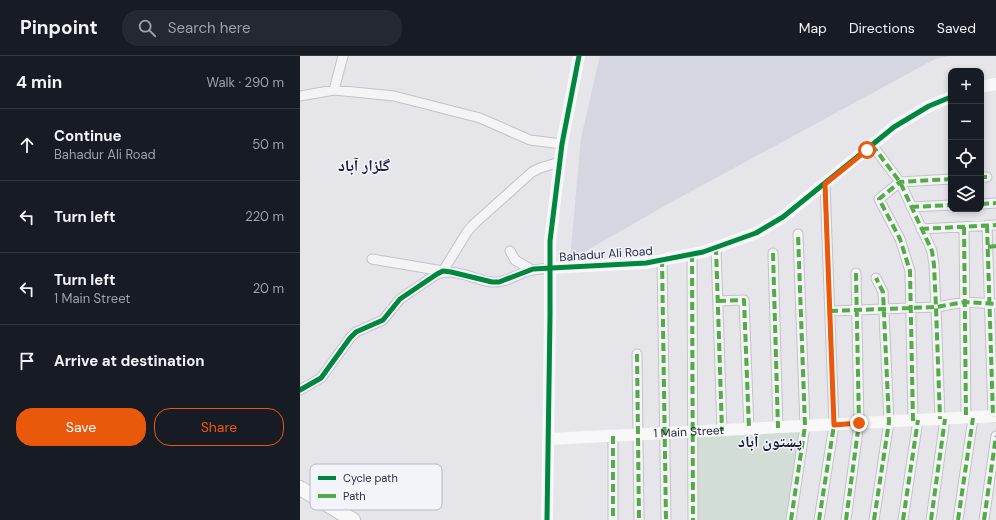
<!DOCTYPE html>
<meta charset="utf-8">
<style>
body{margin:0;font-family:"DM Sans","Noto Naskh Arabic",sans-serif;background:#242831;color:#f1f3f6}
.controls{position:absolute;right:12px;top:12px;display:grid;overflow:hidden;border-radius:8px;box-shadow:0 2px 6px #0003}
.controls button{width:36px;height:36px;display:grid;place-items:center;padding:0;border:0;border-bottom:1px solid #363941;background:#171b24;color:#f1f3f6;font:20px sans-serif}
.stop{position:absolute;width:12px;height:12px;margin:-9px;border:3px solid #ea580c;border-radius:50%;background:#fff}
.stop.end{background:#ea580c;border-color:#fff;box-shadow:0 1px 4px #0008}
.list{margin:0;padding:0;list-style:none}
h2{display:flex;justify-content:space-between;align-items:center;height:52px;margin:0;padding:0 16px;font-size:17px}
h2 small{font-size:13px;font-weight:400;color:#9ea1a6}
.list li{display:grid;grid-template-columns:26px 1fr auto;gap:12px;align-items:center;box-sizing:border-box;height:72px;padding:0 16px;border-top:1px solid #363941}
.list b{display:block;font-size:15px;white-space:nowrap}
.list p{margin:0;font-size:13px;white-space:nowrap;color:#9ea1a6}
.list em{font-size:13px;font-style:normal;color:#9ea1a6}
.actions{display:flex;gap:8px;padding:12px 16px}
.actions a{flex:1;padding:9px 0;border:1px solid #ea580c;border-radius:16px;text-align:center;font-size:14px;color:#ea580c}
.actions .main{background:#ea580c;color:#fff}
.icon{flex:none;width:22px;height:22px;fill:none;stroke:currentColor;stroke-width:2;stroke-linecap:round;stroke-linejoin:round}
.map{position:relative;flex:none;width:696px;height:464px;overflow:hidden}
header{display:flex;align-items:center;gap:24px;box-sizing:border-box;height:56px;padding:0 20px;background:#171b24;border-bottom:1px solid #363941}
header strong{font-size:19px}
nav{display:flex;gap:22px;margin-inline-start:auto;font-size:14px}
.search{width:280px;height:36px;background:#242831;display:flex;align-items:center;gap:10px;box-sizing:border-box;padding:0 14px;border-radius:16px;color:#9ea1a6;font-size:15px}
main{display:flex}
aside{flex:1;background:#171b24}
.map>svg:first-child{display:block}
</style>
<header>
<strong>Pinpoint</strong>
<div class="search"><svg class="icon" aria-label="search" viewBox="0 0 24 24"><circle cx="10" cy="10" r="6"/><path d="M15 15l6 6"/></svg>Search here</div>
<nav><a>Map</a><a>Directions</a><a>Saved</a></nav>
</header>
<main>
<aside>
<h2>4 min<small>Walk · 290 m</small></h2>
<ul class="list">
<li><svg class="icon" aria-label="ahead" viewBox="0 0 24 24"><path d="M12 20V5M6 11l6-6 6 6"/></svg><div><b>Continue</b><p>Bahadur Ali Road</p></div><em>50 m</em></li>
<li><svg class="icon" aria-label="left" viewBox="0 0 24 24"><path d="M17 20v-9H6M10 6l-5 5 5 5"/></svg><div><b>Turn left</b></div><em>220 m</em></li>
<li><svg class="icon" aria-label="left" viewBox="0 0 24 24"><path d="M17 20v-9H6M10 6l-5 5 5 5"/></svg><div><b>Turn left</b><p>1 Main Street</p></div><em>20 m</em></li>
<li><svg class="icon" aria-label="arrive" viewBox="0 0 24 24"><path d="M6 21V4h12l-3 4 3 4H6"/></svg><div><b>Arrive at destination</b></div></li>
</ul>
<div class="actions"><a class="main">Save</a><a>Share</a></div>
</aside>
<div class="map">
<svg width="696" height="464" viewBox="0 0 696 464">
<rect width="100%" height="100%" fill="#e5e5ea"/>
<!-- built -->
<path fill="#d5d6e0" d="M 300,0 L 648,0 L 635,3 L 368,148 L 270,204 L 281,82 Z"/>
<!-- green -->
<path fill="#d2ddd5" d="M 499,375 L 486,464 L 398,464 L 398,380 Z"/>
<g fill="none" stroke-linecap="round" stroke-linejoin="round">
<defs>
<path id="street" d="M 34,34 L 43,0
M 0,40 L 34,34 L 94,40 L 180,62 L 230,84 L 262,88
M 572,89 L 600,126 L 632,195 L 634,209 L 636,251 L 640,363
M 681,121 L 687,121
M 681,148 L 696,147
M 611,151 L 651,149
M 687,169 L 693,361
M 664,171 L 666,362
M 621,173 L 696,169
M 416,191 L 422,375
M 210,195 L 215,204 L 232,214
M 473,197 L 478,372
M 392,198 L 393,464
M 72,203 L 143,215 L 167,176 L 174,168 L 232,116 L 240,112 L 260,106
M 362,203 L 366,464
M 418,245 L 444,244 L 449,373
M 530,255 L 636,251 L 665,246 L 696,248
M 337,298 L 339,464
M 0,334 L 21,322 L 50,282 L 56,276 L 83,264 L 100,243 L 137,218 C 155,211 174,224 192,226 C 205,227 214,220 225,216 C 233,213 242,213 250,212
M 613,365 L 610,215 L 600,183 L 579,143 L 600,126 L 651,123
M 313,380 L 313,464
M 491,464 L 505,370 L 498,178
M 519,464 L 534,369 L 525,128
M 546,464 L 559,367 L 556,217
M 574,464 L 589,366 L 583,236 L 576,222
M 603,464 L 618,364
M 631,464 L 645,363
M 658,464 L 673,362
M 684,464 L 696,380"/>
<path id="primary" d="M 0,432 L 53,464"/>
</defs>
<!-- street casing -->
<use href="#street" stroke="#c2c2c8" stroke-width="11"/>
<!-- primary casing -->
<use href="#primary" stroke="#c0c2c8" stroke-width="16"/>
<!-- street -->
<use href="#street" stroke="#f4f4f7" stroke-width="9"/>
<!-- secondary -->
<g stroke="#f8f8f8" stroke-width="12">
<path d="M 681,31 L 696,28"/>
<path d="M 250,212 L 346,207 L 403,196 L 456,177 L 483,161 L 594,71 L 629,50 L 651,41"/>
<path id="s1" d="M 249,383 L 696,360"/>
<path d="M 247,464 L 250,260 L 250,185 L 262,88 L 279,0"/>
</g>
<!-- primary -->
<use href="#primary" stroke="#f8f8f8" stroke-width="14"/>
<!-- quiet -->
<path stroke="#53ab47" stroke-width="4" stroke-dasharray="8 4" stroke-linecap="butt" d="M 572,89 L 600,126 L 632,195 L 634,209 L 636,251 L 640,363
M 681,121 L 687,121
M 681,148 L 696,147
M 611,151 L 651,149
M 687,169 L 693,361
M 664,171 L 666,362
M 621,173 L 696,169
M 416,191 L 422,375
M 688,191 L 696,190
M 473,197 L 478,372
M 392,198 L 393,464
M 362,203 L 366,464
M 418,245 L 444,244 L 449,373
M 530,255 L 636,251 L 665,246 L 696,248
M 337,298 L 339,464
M 613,365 L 610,215 L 600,183 L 579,143 L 600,126 L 651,123
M 313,380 L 313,464
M 491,464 L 505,370 L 498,178
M 519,464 L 534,369 L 525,128
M 546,464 L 559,367 L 556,217
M 574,464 L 589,366 L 583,236 L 576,222
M 603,464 L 618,364
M 631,464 L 645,363
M 658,464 L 673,362
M 684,464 L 696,380"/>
<defs>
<path id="cycleway" d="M 0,334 L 21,322 L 50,282 L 56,276 L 83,264 L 100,243 L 137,218 L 143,215 L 151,216 L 192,226 L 199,226 L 233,213 L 346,207 L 403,196 L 456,177 L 483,161 L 594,71 L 629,50 L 651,41
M 247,464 L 250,260 L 250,185 L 262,88 L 279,0"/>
</defs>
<!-- cycleway casing -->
<use href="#cycleway" stroke="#f3f4f9" stroke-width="8"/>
<!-- cycleway -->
<use href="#cycleway" stroke="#00873e" stroke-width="5"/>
</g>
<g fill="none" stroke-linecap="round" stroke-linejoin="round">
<!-- route -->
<path stroke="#ea580c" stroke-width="5" d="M 559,367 L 534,369 L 525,128 L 567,94"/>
</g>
<g text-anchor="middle" stroke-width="3" stroke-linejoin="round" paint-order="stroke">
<!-- street labels -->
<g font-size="12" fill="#282b47" stroke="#f3f4f9">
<text transform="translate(306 198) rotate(-4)" y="4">Bahadur Ali Road</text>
<text dy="4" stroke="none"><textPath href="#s1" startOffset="140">1 Main Street</textPath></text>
</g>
<!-- district labels -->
<g font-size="16" font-weight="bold" fill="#1a1c38" stroke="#f3f4f9">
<text x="64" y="115">گلزار آباد</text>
<text x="470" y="391">پښتون آباد</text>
</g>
</g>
<!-- legend -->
<rect x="10" y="408" width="132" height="46" rx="6" fill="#f3f4f9" stroke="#b6b8c4" stroke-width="1"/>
<rect x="18" y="420" width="18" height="4" fill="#00873e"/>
<rect x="18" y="438" width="18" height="4" fill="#53ab47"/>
<g font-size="11" fill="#282b47">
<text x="43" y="426">Cycle path</text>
<text x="43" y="444">Path</text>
</g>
</svg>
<div class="controls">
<button>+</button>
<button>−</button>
<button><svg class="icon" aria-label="locate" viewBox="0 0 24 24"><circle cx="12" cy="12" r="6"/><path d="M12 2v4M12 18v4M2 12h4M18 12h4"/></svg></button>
<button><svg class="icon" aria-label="layers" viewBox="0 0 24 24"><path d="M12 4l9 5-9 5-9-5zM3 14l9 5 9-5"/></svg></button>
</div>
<div class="stop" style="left:567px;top:94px"></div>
<div class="stop end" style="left:559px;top:367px"></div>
</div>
</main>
